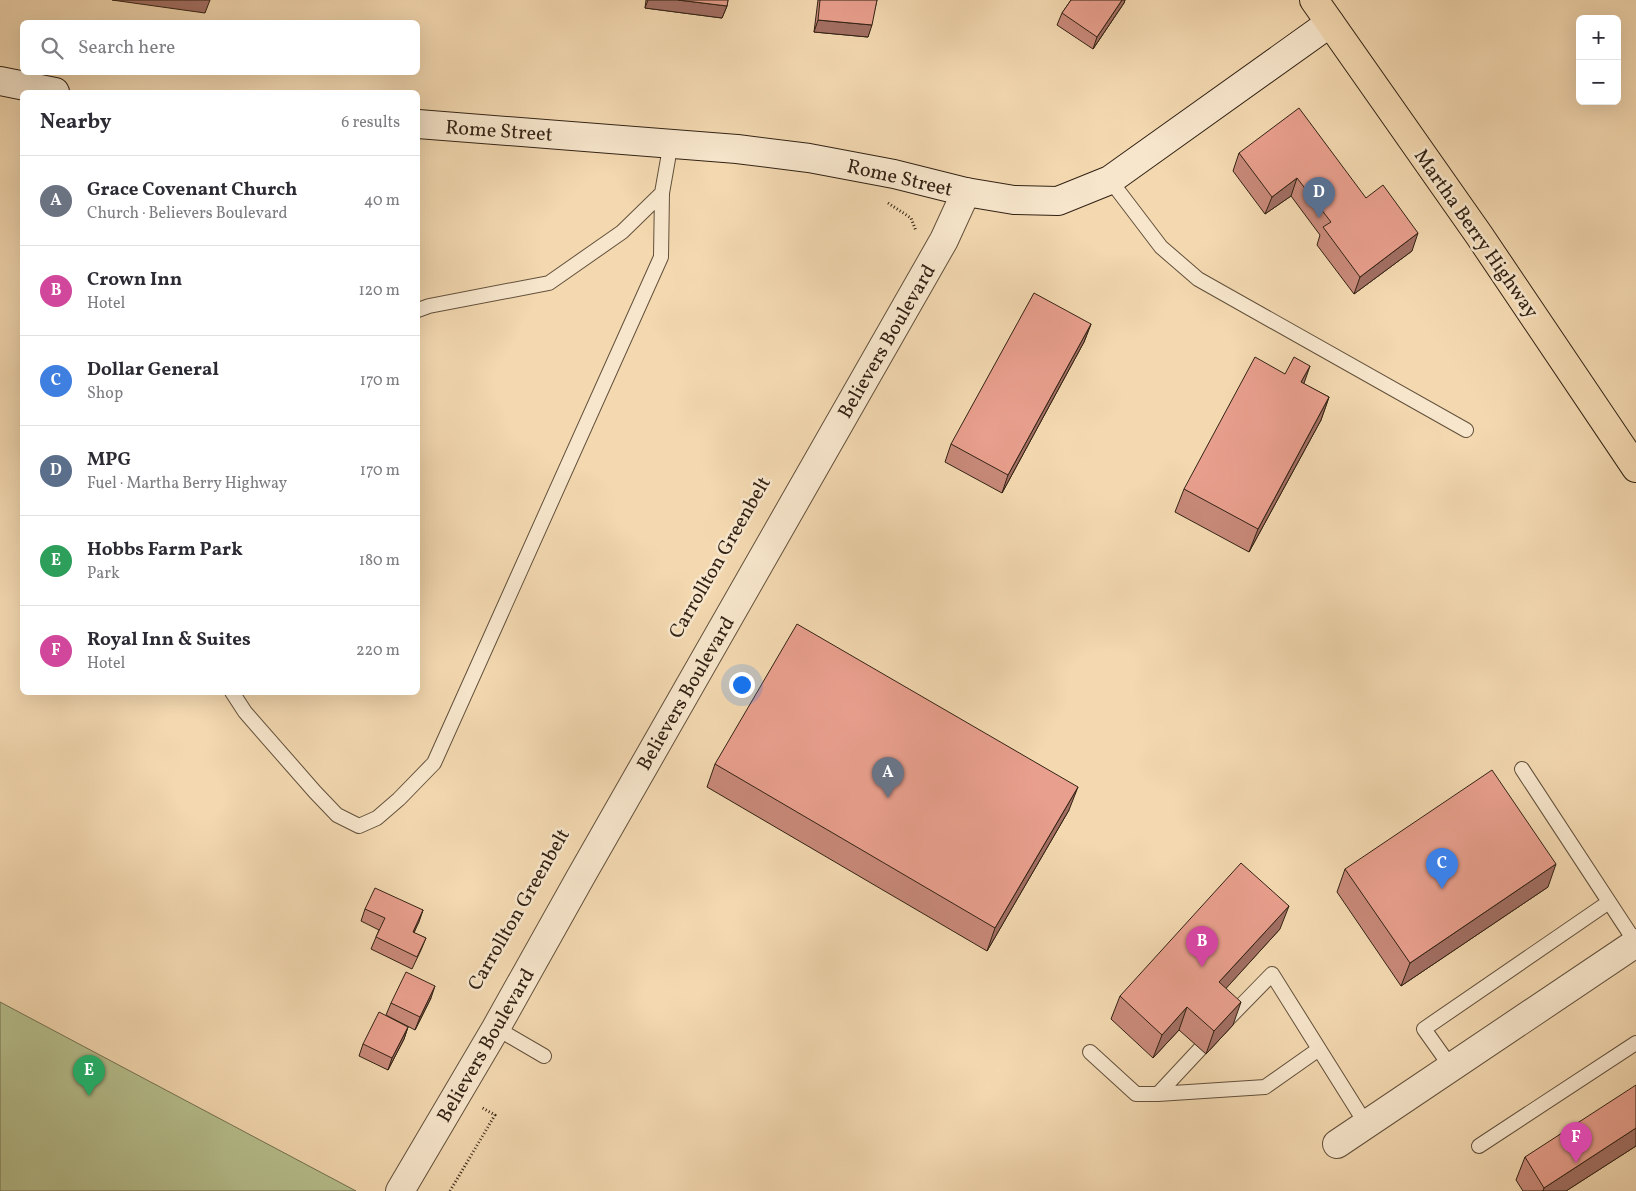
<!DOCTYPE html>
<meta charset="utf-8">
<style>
body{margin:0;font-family:Vollkorn,serif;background:#f2f2f3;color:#2b2b33}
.controls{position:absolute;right:15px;top:15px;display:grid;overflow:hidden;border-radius:8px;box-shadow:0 5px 20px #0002}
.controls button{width:45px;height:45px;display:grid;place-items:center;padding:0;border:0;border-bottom:1px solid #e1e1e2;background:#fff;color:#2b2b33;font:25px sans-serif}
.you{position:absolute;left:741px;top:684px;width:18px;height:18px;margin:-12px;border:4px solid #fff;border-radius:50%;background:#1a73e8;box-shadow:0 0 0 8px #1a73e833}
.badge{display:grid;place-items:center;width:32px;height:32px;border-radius:50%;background:#d93025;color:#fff;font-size:16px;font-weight:700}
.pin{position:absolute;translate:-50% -41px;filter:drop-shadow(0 1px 2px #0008)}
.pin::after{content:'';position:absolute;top:26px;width:18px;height:15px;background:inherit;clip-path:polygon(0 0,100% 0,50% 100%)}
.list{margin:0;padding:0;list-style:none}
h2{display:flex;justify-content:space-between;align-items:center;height:65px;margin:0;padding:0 20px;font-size:21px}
h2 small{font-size:16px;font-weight:400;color:#7c7c81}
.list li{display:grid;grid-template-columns:32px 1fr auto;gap:15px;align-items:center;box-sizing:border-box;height:90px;padding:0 20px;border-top:1px solid #e1e1e2}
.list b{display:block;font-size:19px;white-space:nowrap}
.list p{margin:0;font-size:16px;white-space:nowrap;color:#7c7c81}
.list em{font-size:16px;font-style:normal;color:#7c7c81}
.icon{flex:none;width:28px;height:28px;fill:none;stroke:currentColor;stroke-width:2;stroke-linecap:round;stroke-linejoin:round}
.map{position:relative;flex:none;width:1636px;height:1191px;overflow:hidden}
.search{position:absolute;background:#fff;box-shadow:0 5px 20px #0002;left:20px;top:20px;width:400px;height:55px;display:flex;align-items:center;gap:12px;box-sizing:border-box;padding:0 18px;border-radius:8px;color:#7c7c81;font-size:19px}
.panel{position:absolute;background:#fff;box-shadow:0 5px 20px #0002;left:20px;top:90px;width:400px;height:605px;border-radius:8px}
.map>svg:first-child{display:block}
</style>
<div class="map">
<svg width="1636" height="1191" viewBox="0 0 1636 1191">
<rect width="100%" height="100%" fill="#f3d8b0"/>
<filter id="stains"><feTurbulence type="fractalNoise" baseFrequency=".004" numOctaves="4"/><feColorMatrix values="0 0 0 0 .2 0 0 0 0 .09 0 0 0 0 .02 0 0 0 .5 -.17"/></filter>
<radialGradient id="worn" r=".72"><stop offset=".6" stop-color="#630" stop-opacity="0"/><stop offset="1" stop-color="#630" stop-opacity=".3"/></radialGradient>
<!-- green -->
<path fill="#b6c08e" stroke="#747151" d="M 0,1002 L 356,1191 L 0,1191 Z"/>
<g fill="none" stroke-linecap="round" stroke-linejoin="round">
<defs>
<path id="lane" d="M 1110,180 L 1161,247 L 1198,279 L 1466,430
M 418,310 L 429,306 L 549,283 L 622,232 L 662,193
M 232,692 L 245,712 L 315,792 L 337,815 L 359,826 L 377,818 L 399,799 L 434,763 L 661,257 L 662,193 L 671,142
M 1522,769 L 1636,943
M 1227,1020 L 1272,974 L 1366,1124
M 496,1028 L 544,1056
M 1200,1049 L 1158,1094 L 1265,1087 L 1319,1049
M 1090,1052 L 1136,1094 L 1158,1094
M 1451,1067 L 1424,1029 L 1609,902
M 1479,1146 L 1636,1043"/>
<path id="street" d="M 1337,1144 L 1636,943
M 400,1191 L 496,1028 L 580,878 L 944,240 L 966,192"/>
<path id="secondary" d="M 0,81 L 55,92
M 418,124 L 737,149 L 809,158 L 894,174 L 966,192 L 1014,200 L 1058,201 L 1110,180 L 1330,23"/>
<path id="primary" d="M 1314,0 L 1479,235 L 1636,468"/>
</defs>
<!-- lane casing -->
<use href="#lane" stroke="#62503b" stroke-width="16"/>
<!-- street casing -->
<use href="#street" stroke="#62503b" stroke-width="30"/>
<!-- secondary casing -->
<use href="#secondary" stroke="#322214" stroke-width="30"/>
<!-- primary casing -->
<use href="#primary" stroke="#322214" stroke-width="30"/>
<!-- path -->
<path stroke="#322214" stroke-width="3" stroke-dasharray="1 2.5" stroke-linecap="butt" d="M 888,203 L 911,218 L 916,231
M 450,1191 L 495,1115 L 481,1107"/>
<!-- lane -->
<use href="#lane" stroke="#f7e6cc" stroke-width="14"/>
<!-- street -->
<use href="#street" stroke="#f7e6cc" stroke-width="28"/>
<!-- secondary -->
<use href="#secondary" stroke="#f7e6cc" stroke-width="28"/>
<!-- primary -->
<use href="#primary" stroke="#f3d8b0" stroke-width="28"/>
</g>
<!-- wall -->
<path fill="#c88979" stroke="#322214" d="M 646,0 L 728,0 L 727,6 L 722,18 L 645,8 Z
M 818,0 L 877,0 L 868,37 L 814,32 Z
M 1071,0 L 1125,0 L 1124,3 L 1093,49 L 1057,25 L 1062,13 Z
M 1239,153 L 1366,198 L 1412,251 L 1354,294 L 1317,245 L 1320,235 L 1291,196 L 1265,214 L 1233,171 Z
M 1091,324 L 1084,342 L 1002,493 L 945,462 L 951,444 Z
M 1304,384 L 1329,397 L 1321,420 L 1249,552 L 1175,512 L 1184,489 Z
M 715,764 L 1069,810 L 987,951 L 707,787 Z
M 1345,869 L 1548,887 L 1401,986 L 1337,892 Z
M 365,909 L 423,910 L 414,933 L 426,938 L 421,950 L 412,969 L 371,949 L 379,930 L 361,921 Z
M 1280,929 L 1226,988 L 1233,1025 L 1206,1054 L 1179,1030 L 1153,1058 L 1111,1019 L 1120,996 Z
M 431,998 L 415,1030 L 386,1015 L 391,1003 Z
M 408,1027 L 404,1039 L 388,1070 L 359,1056 L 363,1044 Z
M 1636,1146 L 1566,1191 L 1523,1191 L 1516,1180 L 1525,1157 Z"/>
<!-- shaded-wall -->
<path fill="#a26f63" stroke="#322214" d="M 112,0 L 210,0 L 205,13 Z
M 648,0 L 678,0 L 727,6 L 722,18 L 645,8 Z
M 1122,0 L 1125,0 L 1124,3 L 1093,49 L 1097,37 Z
M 818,20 L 872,25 L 868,37 L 814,32 Z
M 1297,178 L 1291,196 L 1265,214 L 1272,197 Z
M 1418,233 L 1412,251 L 1354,294 L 1360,277 Z
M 1091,324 L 1084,342 L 1002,493 L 1008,475 Z
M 1310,366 L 1302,389 L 1301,382 Z
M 1329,397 L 1321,420 L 1249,552 L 1258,529 Z
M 1078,787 L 1069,810 L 987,951 L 995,928 Z
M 1556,864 L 1548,887 L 1401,986 L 1410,963 Z
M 1289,906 L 1280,929 L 1211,1005 L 1219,982 Z
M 423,910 L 419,922 L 408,944 L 413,932 Z
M 435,986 L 431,998 L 415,1030 L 420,1017 Z
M 1241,1002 L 1233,1025 L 1206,1054 L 1214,1031 Z
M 1187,1007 L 1179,1030 L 1153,1058 L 1162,1035 Z
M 408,1027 L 404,1039 L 388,1070 L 392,1058 Z
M 1636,1128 L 1636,1146 L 1566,1191 L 1543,1191 L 1544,1188 Z"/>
<!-- building -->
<path fill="#e89f8d" stroke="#322214" d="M 678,0 L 728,0 L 727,6 Z
M 820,0 L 877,0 L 872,25 L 818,20 Z
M 1071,0 L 1122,0 L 1097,37 L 1062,13 Z
M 1299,108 L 1366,198 L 1383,185 L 1418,233 L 1360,277 L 1323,227 L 1331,222 L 1297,178 L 1272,197 L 1239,153 Z
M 1034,293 L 1091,324 L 1008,475 L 951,444 Z
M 1255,357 L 1285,374 L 1294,357 L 1310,366 L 1301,382 L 1329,397 L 1258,529 L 1184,489 Z
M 797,624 L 1078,787 L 995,928 L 715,764 Z
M 1492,770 L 1556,864 L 1410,963 L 1345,869 Z
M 1241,863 L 1289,906 L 1219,982 L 1241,1002 L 1214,1031 L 1187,1007 L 1162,1035 L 1120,996 Z
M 375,888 L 423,910 L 413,932 L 426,938 L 417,957 L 376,937 L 385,918 L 365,909 Z
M 406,972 L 435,986 L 420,1017 L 391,1003 Z
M 379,1012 L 408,1027 L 392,1058 L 363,1044 Z
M 1636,1085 L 1636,1128 L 1544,1188 L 1525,1157 Z"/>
<g text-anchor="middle" stroke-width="5" stroke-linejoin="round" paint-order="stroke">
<!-- street labels -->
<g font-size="20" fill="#322214" stroke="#f7e6cc">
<text transform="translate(499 130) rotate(4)" y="7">Rome Street</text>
<text transform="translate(900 177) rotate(13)" y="7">Rome Street</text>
<text transform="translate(1477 233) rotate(55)" y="7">Martha Berry Highway</text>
<text transform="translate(886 341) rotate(-60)" y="7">Believers Boulevard</text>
<text transform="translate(719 557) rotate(-60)" y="7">Carrollton Greenbelt</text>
<text transform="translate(685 693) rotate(-60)" y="7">Believers Boulevard</text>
<text transform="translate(518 909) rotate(-60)" y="7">Carrollton Greenbelt</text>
<text transform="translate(485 1045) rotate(-60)" y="7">Believers Boulevard</text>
</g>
</g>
<rect width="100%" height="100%" filter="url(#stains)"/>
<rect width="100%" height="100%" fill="url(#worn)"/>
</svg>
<div class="controls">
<button>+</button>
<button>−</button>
</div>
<div class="you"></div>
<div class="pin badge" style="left:888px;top:798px;background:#6b7280">A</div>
<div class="pin badge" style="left:1202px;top:967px;background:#d1479c">B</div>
<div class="pin badge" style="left:1442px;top:889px;background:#3f7fe0">C</div>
<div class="pin badge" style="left:1319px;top:218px;background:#5c6f8a">D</div>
<div class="pin badge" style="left:89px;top:1096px;background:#2e9e5b">E</div>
<div class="pin badge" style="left:1576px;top:1163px;background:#d1479c">F</div>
<div class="search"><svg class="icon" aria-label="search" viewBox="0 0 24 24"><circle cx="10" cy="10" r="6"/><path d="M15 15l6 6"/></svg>Search here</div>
<section class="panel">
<h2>Nearby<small>6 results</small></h2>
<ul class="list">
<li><span class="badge" style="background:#6b7280">A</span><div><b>Grace Covenant Church</b><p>Church · Believers Boulevard</p></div><em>40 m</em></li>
<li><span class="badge" style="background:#d1479c">B</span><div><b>Crown Inn</b><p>Hotel</p></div><em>120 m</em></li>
<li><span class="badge" style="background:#3f7fe0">C</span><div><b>Dollar General</b><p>Shop</p></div><em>170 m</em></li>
<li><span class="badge" style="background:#5c6f8a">D</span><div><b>MPG</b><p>Fuel · Martha Berry Highway</p></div><em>170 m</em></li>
<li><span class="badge" style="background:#2e9e5b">E</span><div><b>Hobbs Farm Park</b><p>Park</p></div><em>180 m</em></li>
<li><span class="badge" style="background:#d1479c">F</span><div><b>Royal Inn &amp; Suites</b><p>Hotel</p></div><em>220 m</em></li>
</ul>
</section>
</div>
